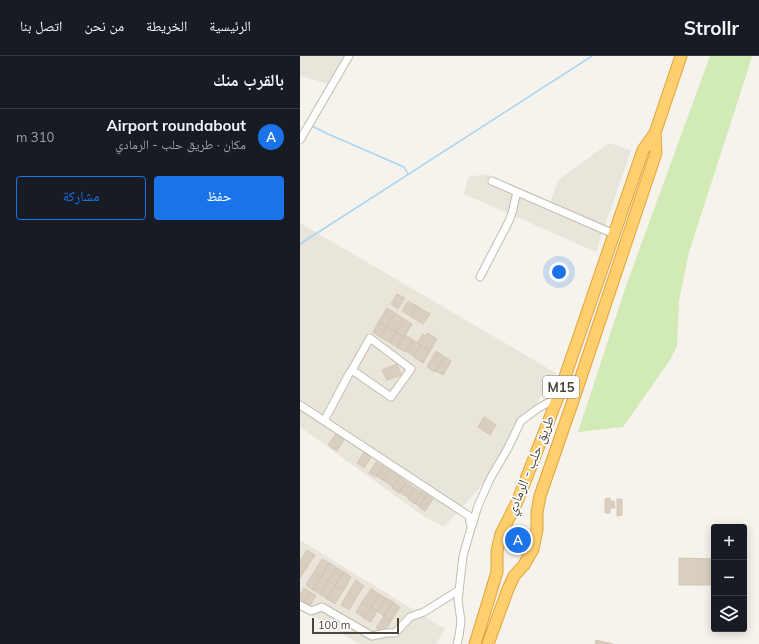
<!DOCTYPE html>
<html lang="ar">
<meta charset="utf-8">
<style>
body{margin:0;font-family:Mulish,"Noto Naskh Arabic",sans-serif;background:#242831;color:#f1f3f6;direction:rtl}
.controls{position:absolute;right:12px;bottom:12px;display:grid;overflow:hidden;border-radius:4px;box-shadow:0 2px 10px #0003}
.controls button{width:36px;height:36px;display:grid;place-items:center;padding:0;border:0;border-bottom:1px solid #363941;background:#171b24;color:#f1f3f6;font:20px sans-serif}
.scale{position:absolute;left:12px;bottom:10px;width:87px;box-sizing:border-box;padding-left:4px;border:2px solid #4b4439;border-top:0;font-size:11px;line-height:14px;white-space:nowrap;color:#4b4439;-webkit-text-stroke:3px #fff;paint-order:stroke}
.you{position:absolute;left:259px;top:216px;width:14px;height:14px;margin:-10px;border:3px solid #fff;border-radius:50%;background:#1a73e8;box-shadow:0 0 0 6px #1a73e833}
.badge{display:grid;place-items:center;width:26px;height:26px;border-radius:50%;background:#1a73e8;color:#fff;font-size:13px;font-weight:700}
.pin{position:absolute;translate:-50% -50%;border:2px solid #fff;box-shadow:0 1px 4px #0006}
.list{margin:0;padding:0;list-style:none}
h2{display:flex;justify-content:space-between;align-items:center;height:52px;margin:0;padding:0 16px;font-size:17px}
h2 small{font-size:13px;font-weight:400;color:#9ea1a6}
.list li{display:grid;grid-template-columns:26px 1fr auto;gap:12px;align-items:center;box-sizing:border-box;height:56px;padding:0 16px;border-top:1px solid #363941}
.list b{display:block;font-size:15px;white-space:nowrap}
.list p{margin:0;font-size:13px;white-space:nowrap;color:#9ea1a6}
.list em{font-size:13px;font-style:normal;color:#9ea1a6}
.actions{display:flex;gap:8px;padding:12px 16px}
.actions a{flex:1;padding:9px 0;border:1px solid #1a73e8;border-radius:4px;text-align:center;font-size:14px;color:#1a73e8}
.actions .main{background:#1a73e8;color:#fff}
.icon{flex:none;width:22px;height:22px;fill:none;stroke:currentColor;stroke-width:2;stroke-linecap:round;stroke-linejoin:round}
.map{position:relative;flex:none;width:459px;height:588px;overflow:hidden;direction:ltr}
header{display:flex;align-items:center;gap:24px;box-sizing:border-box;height:56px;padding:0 20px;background:#171b24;border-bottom:1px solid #363941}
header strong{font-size:19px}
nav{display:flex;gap:22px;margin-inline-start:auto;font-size:14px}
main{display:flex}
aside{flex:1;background:#171b24}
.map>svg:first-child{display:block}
</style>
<header>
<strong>Strollr</strong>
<nav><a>الرئيسية</a><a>الخريطة</a><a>من نحن</a><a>اتصل بنا</a></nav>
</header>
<main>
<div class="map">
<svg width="459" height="588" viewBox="0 0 459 588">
<rect width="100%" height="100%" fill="#f6f3ec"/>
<!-- residential -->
<path fill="#eae5da" d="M 0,0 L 45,0 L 29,28 L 0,20 Z
M 309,87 L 331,94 L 296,196 L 164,138 L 168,121 L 187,118 L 249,150 L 258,124 Z
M 0,167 L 7,171 L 256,317 L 193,417 L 144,471 L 126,462 L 0,371 Z
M 0,484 L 145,573 L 136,588 L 60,588 L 0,552 Z"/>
<!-- green -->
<path fill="#d2eab5" d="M 410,0 L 452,0 L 445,23 L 389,196 L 379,245 L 377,290 L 370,304 L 323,371 L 278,376 L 326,230 Z"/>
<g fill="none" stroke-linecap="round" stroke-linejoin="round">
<!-- stream -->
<path stroke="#a9d4f2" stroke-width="1.5" d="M 12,69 L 12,70 L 28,78 L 104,111 L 108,118
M 0,188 L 292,0"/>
</g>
<!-- building -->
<path fill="#d8cfc1" stroke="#d3c7b4" d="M 97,238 L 105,242 L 98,253 L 91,248 Z
M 108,245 L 117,250 L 110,260 L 102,255 Z
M 117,250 L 130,258 L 123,268 L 110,260 Z
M 87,252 L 95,257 L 87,270 L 79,265 Z
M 95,257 L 104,263 L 96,276 L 87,270 Z
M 104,263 L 112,268 L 104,281 L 96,276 Z
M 79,265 L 87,270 L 80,281 L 73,276 Z
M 87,270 L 96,276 L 89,286 L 80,281 Z
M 96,276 L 104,281 L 97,291 L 89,286 Z
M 127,277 L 137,283 L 130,295 L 117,287 L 123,278 L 125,280 Z
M 105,279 L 113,284 L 105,296 L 97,291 Z
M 113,284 L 121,289 L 114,300 L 106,295 Z
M 121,289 L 130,295 L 123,307 L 114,301 Z
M 136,295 L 145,301 L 135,316 L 127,311 Z
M 145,301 L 151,305 L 143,319 L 136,315 Z
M 97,308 L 101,319 L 87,324 L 82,314 Z
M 184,361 L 196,369 L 190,379 L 178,371 Z
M 36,378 L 44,384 L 37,395 L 28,389 Z
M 64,396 L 71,401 L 64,412 L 57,407 Z
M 76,406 L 83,410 L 76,421 L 69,417 Z
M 83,410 L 89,414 L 83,424 L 76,420 Z
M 89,414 L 100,421 L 93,431 L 83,424 Z
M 100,421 L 106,426 L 99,437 L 92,432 Z
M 106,426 L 115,432 L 109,442 L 100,436 Z
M 115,432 L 122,436 L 115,448 L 108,443 Z
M 122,436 L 127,439 L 120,450 L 115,447 Z
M 127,439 L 133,443 L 125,455 L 119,451 Z
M 310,442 L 310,445 L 314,445 L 315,452 L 310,452 L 310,457 L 305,457 L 305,443 Z
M 317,443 L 322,443 L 322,459 L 317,460 Z
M 7,494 L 15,499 L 7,511 L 0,507 L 0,505 Z
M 379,502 L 414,503 L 414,529 L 379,529 Z
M 22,503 L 29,507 L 21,521 L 14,516 Z
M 0,507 L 7,511 L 0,522 Z
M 29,507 L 37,512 L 28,525 L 21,521 Z
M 37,512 L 44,516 L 35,530 L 28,525 Z
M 14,516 L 21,521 L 13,534 L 6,529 Z
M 44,516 L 51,521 L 43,535 L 35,530 Z
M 21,521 L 28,525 L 20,538 L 13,534 Z
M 56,524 L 64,530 L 56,542 L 48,537 Z
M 28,525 L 35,530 L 27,543 L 20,538 Z
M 35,530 L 43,535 L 35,548 L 27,543 Z
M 4,532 L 10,536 L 3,547 L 0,545 L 0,539 Z
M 71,533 L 79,538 L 71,551 L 62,546 Z
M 10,536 L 16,540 L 9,551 L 3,547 Z
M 48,537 L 56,542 L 49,554 L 41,549 Z
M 79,538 L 86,542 L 77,555 L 71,551 Z
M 86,542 L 93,546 L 84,560 L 77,555 Z
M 62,546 L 71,551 L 64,562 L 56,556 Z
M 93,546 L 100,551 L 91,565 L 84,560 Z
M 71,551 L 77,555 L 71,566 L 64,562 Z
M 84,560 L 91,565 L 84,577 L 76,572 Z
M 296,584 L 313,588 L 295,588 Z"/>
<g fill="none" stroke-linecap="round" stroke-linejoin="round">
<defs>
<path id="minor" d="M 0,84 L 49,0
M 192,125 L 314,178
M 180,221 L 209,165 L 212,157 L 217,136
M 0,349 L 169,460 L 171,472 L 163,500 L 158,544 L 161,565 L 159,580 L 157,588
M 24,365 L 50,316 L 52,314 L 70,282 L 111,313 L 91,341 L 52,314
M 172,470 L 178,450 L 190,423 L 208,392 L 221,365 L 237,353 L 258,341
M 0,549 L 11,555 L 22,551 L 72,580 L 86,577 L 95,577 L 110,561 L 124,556 L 159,534"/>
<path id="highway" d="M 175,588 L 194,526 L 197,516 L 197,495 L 201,478 L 217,446 L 258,341 L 343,94 L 355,77 L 381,0
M 188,588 L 208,533 L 214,520 L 224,509 L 233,493 L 237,474 L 237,456 L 240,440 L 275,339 L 356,97 L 355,77"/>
</defs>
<!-- minor casing -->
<use href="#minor" stroke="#c2bbae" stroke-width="9"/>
<!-- highway casing -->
<use href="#highway" stroke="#e0a43c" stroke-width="13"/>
<!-- minor -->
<use href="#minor" stroke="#fff" stroke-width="7"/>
<!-- highway -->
<use href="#highway" stroke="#ffcf6e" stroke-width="11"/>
</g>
<g text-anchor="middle" stroke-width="3.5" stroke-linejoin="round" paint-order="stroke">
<!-- shield labels -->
<rect fill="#fff" stroke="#817c74" stroke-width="1" x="243" y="320" width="36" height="22" rx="3"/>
<g font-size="13" font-weight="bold" fill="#4b4439">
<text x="261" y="336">M15</text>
</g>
<!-- street labels -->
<g font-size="14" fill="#4b4439" stroke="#fff">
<text transform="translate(230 409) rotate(-68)" y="5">طريق حلب - الرمادي</text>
</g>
</g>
</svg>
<div class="controls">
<button>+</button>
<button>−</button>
<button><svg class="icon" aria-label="layers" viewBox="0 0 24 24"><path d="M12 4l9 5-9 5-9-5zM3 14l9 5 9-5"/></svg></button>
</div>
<div class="scale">100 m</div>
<div class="you"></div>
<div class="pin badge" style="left:218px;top:484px">A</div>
</div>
<aside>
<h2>بالقرب منك<small></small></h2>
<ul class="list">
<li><span class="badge">A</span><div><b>Airport roundabout</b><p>مكان · طريق حلب - الرمادي</p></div><em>310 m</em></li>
</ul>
<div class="actions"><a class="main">حفظ</a><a>مشاركة</a></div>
</aside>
</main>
